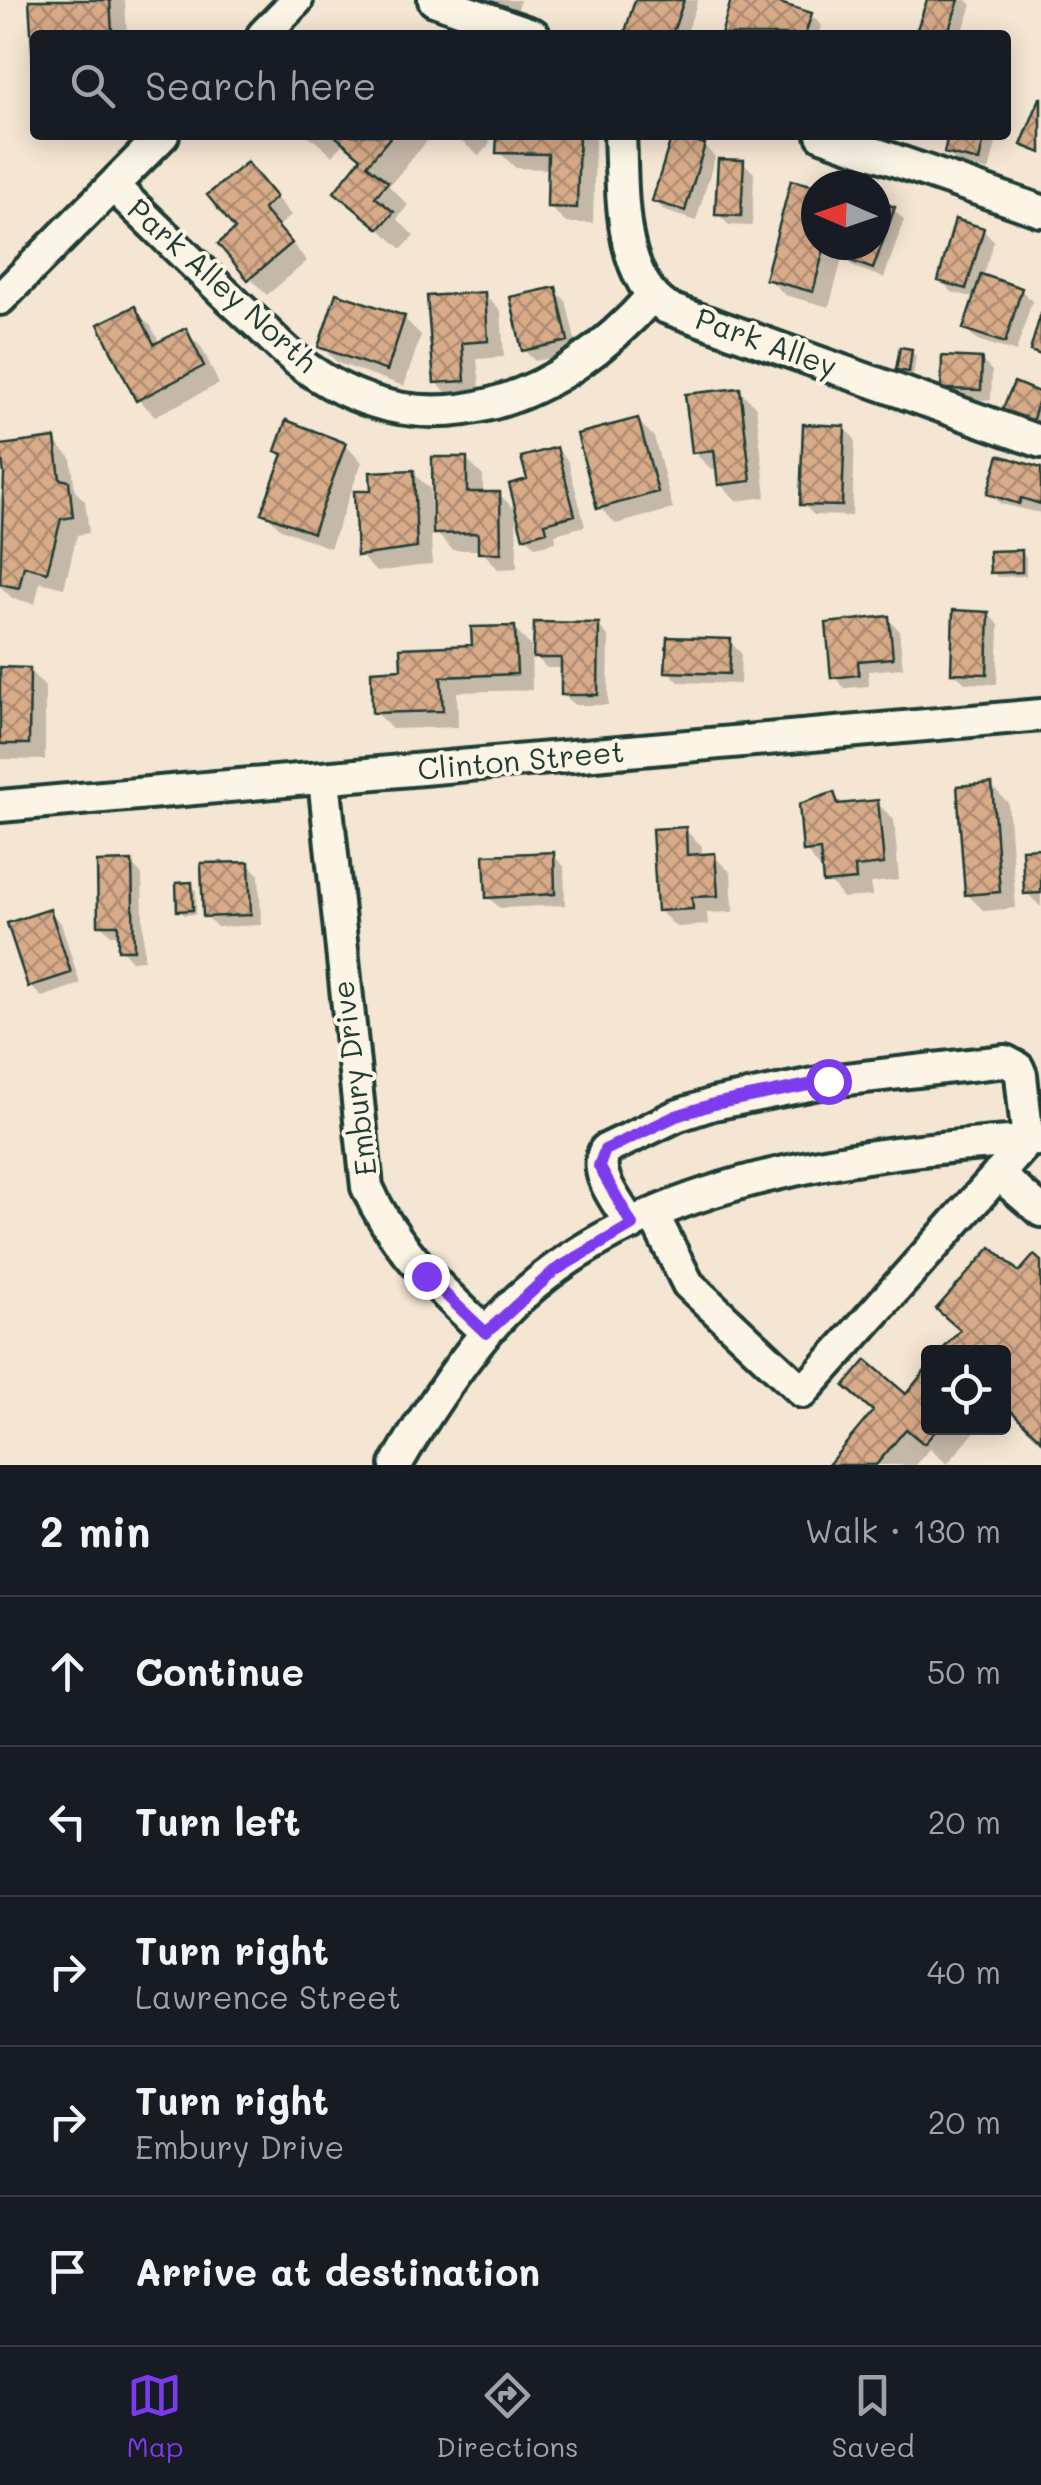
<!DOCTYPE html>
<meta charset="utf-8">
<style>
body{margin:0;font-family:Mali,sans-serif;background:#20242c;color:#f1f3f6}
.controls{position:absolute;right:30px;bottom:30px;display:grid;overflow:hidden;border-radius:10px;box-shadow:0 5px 25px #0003}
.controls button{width:90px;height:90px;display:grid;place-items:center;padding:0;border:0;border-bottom:2px solid #363941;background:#171b24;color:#f1f3f6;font:50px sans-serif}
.compass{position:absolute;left:801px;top:170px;width:90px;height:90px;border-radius:50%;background:#171b24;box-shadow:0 5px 25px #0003;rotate:272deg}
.stop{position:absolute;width:30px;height:30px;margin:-22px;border:8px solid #7c3aed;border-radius:50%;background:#fff}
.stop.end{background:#7c3aed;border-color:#fff;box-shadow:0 2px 10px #0008}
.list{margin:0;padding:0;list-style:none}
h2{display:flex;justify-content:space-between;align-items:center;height:130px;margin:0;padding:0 40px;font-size:42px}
h2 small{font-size:32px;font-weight:400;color:#9ea1a6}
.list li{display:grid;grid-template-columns:65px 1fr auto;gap:30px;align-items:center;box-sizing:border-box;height:150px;padding:0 40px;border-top:2px solid #363941}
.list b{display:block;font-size:38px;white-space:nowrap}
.list p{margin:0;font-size:32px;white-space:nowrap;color:#9ea1a6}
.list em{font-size:32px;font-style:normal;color:#9ea1a6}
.icon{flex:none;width:55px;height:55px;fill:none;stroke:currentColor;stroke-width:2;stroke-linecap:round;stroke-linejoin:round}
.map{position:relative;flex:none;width:1041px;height:1465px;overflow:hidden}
.search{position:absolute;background:#171b24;box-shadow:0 5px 25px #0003;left:30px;right:30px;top:30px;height:110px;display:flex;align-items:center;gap:25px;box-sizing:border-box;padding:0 35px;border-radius:10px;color:#9ea1a6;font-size:38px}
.sheet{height:880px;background:#171b24}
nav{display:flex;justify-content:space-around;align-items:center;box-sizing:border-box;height:140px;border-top:2px solid #363941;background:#171b24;font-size:28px;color:#9ea1a6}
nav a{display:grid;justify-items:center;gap:5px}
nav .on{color:#7c3aed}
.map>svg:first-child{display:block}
</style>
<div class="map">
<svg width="1041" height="1465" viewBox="0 0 1041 1465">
<defs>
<pattern id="building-cross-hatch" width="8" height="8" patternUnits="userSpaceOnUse" patternTransform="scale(2.5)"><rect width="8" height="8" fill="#d8ab89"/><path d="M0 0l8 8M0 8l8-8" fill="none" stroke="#af8c71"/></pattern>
</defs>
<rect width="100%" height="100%" fill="#f5e6d3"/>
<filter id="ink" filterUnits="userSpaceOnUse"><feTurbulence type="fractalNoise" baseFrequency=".01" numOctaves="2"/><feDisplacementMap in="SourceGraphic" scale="20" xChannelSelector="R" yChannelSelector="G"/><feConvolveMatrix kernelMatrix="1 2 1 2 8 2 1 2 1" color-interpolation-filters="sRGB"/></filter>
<g filter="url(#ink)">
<!-- shadow -->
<path fill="#0003" d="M 32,0 L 125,0 L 127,35 L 35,35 L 35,54 Z
M 491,0 L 520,0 L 518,9 Z
M 638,0 L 698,0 L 686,35 L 626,35 Z
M 734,0 L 761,0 L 811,15 L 822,26 L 819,35 L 723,35 Z
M 929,0 L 967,0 L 972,5 L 961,35 L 917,35 Z
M 308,135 L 432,135 L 389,186 L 408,205 L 397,219 L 414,236 L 402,249 L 337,192 L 363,160 L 343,143 L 333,156 Z
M 454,135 L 483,135 L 491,142 L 479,156 Z
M 499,135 L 592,135 L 595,139 L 593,223 L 566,223 L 549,206 L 550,169 L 516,168 L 499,152 Z
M 951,135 L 998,135 L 989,171 L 958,163 L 947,152 Z
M 704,146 L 715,157 L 696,221 L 665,211 L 654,200 Z
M 743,162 L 754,173 L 752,226 L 729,225 L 718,214 Z
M 263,182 L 291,215 L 278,227 L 307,261 L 267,295 L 250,278 L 239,230 Z
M 816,189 L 816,245 L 876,245 L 876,203 L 893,209 L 904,220 L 884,278 L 854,267 L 843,256 L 829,307 L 785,295 L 768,278 Z
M 983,230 L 994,241 L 983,277 L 1021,290 L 1032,301 L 1016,352 L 977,340 L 966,329 L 976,298 L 952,292 L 940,280 Z
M 555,290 L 566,301 L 578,352 L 535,361 L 524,350 Z
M 484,294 L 501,311 L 504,357 L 477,359 L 481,397 L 453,399 L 436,382 Z
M 134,309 L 151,326 L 160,344 L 185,331 L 202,348 L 219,384 L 155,416 L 138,399 Z
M 404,318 L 421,335 L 404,386 L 338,363 L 321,346 Z
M 911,351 L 916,356 L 913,376 L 899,369 Z
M 981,360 L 992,371 L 991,400 L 954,399 L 943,388 Z
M 1015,385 L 1041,396 L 1041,431 L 1016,420 L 1005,409 Z
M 739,390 L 756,407 L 766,497 L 737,501 L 720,484 L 719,468 L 711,469 L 694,452 Z
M 637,420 L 654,437 L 673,509 L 616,524 L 599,507 Z
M 844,428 L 855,439 L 852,516 L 814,515 L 803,504 Z
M 54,441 L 71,458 L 75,491 L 85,501 L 89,533 L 77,535 L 64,588 L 40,582 L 35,604 L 12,598 L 0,586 L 0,498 L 6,474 Z
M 345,445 L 362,462 L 330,548 L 281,529 L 264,512 L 284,457 L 278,451 Z
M 557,450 L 568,461 L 585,526 L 555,534 L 556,542 L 536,547 L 525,536 L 530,481 Z
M 466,459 L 483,476 L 483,495 L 499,494 L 516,511 L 517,568 L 498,569 L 481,550 L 453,550 L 431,528 L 432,564 L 376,572 L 360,555 L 373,493 L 413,473 L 430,489 L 431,520 L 436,520 Z
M 1041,471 L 1041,513 L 1001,504 L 990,493 Z
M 1021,552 L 1026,557 L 1026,576 L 997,577 L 993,572 Z
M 988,614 L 999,625 L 997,684 L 965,683 L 953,672 Z
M 888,619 L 899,630 L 903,668 L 868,671 L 869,686 L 845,688 L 834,677 Z
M 598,625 L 609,637 L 608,705 L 575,705 L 563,694 L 564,668 L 547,668 L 536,657 Z
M 514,629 L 531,646 L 532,690 L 457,692 L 458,727 L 392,729 L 375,712 L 404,672 Z
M 730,642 L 741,653 L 740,684 L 679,682 L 668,671 Z
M 0,670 L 29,670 L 45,687 L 45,760 L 0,759 Z
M 992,786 L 1008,803 L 1016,908 L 984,911 L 967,894 Z
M 834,795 L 845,806 L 877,803 L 894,820 L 899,880 L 871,883 L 872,896 L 843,898 L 806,851 Z
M 685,830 L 702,846 L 702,857 L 714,856 L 731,873 L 733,912 L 707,913 L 708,925 L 676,927 L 659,910 Z
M 1041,851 L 1041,907 L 1027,893 Z
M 553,855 L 564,866 L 565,905 L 500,908 L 488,897 Z
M 131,864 L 142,875 L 144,960 L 132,961 L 121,949 L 121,935 L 111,935 L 100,924 Z
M 248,864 L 259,875 L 261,925 L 217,927 L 206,916 Z
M 191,885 L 196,890 L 196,914 L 184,915 L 179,910 Z
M 50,912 L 61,923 L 80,984 L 42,997 L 30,986 Z
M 1041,1265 L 1041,1437 L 1004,1402 L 1004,1352 L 944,1352 L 1019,1276 Z
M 928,1371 L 928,1428 L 978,1428 L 947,1464 L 930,1449 L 916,1465 L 831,1465 L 875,1413 L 847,1386 L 906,1398 Z"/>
<!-- building -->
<path fill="url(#building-cross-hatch)" stroke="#1f3d34" stroke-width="2.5" d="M 29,0 L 110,0 L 112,32 L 35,35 L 34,81 Z
M 635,0 L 684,0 L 672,35 L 624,35 Z
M 731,0 L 770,0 L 812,13 L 805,35 L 721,35 Z
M 927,0 L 959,0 L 947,35 L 915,35 Z
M 1040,98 L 1041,98 L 1041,153 L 1021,145 Z
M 334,135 L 392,135 L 367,165 L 388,182 L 375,197 L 394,212 L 379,229 L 334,192 L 361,158 Z
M 497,135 L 579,135 L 577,208 L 547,207 L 548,154 L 496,153 Z
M 672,135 L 705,144 L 685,211 L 652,201 Z
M 948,135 L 985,135 L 979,161 L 944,153 Z
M 718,159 L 744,160 L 741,216 L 715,215 Z
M 247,162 L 276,197 L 263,209 L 292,243 L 248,280 L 218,244 L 235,229 L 207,195 Z
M 791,180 L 816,186 L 816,245 L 825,245 L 813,292 L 765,279 Z
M 876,200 L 895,207 L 873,269 L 840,257 L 844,245 L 876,245 Z
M 955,219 L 984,228 L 966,289 L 938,281 Z
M 981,274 L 1022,288 L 1005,343 L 963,329 Z
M 556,287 L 568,341 L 522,351 L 510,297 Z
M 485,292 L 488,341 L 462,343 L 465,381 L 434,383 L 427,296 Z
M 336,293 L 405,316 L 387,371 L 318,347 Z
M 135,306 L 154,344 L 186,328 L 204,366 L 136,401 L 98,324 Z
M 1041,313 L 1041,355 L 1030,351 Z
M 900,347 L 912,349 L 909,372 L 896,370 Z
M 942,356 L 982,358 L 981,390 L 941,389 Z
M 1014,382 L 1041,393 L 1032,422 L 1002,410 Z
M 740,388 L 751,481 L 718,485 L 714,450 L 692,453 L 685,394 Z
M 638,418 L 658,492 L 597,509 L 577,434 Z
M 286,420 L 346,443 L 313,533 L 261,513 L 283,454 L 275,451 Z
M 803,424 L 845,426 L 842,506 L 800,505 Z
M 55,438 L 60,479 L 69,481 L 73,517 L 61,519 L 47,572 L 24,566 L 19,588 L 0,584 L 4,474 L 0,445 Z
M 557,447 L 575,515 L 545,523 L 547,531 L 523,538 L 509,484 L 527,479 L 521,457 Z
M 999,455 L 1041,468 L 1041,504 L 1021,498 L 1019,504 L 987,494 Z
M 432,457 L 467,457 L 467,492 L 500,492 L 501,553 L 478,553 L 478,533 L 433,534 Z
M 414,470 L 417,548 L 357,556 L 354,491 L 371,491 L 370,472 Z
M 1022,550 L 1022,572 L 990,573 L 989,551 Z
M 953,610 L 989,612 L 987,674 L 951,673 Z
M 889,616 L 893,658 L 858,661 L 859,675 L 831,678 L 826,623 Z
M 534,622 L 599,623 L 598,695 L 561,695 L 561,658 L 533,658 Z
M 515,626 L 517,674 L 441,677 L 443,711 L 372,713 L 371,671 L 401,669 L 400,648 L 472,645 L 471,627 Z
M 667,637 L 731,639 L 729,674 L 665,672 Z
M 0,667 L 30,668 L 29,744 L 0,744 Z
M 992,783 L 1000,892 L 965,895 L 957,786 Z
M 834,792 L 838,804 L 878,800 L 884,864 L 855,867 L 856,880 L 823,883 L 820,850 L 803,852 L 799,804 Z
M 686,827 L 687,855 L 715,853 L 718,896 L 692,897 L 693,909 L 657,911 L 652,829 Z
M 1041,848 L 1041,893 L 1024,894 L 1022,849 Z
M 554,852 L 555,894 L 486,898 L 484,855 Z
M 132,861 L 134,950 L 118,950 L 118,925 L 98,925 L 97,862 Z
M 249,862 L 251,915 L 203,917 L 201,863 Z
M 192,882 L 193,910 L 177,911 L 176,883 Z
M 50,909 L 71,973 L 28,987 L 7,923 Z
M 991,1247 L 1019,1272 L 1034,1255 L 1041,1261 L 1041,1440 L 1004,1404 L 1004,1352 L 947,1352 L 943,1349 L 960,1330 L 936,1309 Z
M 866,1360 L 906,1394 L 928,1367 L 928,1428 L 938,1428 L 924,1444 L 906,1429 L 876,1465 L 828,1465 L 873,1411 L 844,1386 Z"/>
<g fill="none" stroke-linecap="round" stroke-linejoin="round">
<defs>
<path id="minor" d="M 434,0 L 534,35
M 263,35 L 297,0
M 620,135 C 623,190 617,274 667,308 L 1041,442
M 822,135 L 1041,211
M 113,186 C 159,230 204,275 251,318 C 269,334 287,355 308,369 C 431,455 562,399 651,297
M 0,299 L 163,135
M 324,779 L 367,1187 C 394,1249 439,1287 486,1333
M 0,806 L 1041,715
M 998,1174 L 1041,1211
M 631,1225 C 619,1203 592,1175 605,1150 L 676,1116 L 713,1104 L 829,1081 L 1005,1061 L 1018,1068 L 1021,1075 L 1028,1141 L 803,1392 L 688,1284 L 653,1214
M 396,1465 C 422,1420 453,1373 486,1333 C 615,1179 850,1152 1038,1140"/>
</defs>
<!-- minor casing -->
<use href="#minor" stroke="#1f3d34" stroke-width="38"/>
<!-- minor -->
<use href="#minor" stroke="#fcf5e5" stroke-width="30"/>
</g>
</g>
<g fill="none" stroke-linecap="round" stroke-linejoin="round" filter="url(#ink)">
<!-- route -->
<path stroke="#7c3aed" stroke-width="12" d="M 426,1276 L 486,1333 L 554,1271 L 632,1225 L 599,1166 L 605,1150 L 676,1116 L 714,1104 L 828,1081"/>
</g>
<g text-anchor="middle" stroke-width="8" stroke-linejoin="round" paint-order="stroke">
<!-- street labels -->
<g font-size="30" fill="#1f3d34" stroke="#fcf5e5">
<text transform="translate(222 286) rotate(42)" y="10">Park Alley North</text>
<text transform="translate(766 343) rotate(20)" y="10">Park Alley</text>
<text transform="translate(521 761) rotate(-5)" y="10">Clinton Street</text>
<text transform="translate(355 1078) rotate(-97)" y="10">Embury Drive</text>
</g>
</g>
</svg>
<div class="controls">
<button><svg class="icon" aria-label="locate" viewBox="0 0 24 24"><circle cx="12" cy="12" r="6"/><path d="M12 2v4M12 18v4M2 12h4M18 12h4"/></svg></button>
</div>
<svg class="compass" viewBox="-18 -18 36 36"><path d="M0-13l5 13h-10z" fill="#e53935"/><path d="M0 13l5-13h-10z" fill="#9ea1a6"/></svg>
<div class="stop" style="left:828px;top:1081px"></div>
<div class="stop end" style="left:426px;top:1276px"></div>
<div class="search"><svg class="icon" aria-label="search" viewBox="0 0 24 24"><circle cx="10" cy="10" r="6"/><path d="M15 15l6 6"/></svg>Search here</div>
</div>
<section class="sheet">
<h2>2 min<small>Walk · 130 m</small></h2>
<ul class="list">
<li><svg class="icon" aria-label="ahead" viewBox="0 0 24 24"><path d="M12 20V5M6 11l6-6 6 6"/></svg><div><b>Continue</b></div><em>50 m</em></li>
<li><svg class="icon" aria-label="left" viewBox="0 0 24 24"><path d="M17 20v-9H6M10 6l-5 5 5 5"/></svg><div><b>Turn left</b></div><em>20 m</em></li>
<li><svg class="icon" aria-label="right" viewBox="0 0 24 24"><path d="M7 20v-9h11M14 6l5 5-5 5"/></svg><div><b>Turn right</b><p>Lawrence Street</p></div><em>40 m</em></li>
<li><svg class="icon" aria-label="right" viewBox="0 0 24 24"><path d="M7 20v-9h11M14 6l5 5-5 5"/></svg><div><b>Turn right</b><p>Embury Drive</p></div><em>20 m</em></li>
<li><svg class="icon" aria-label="arrive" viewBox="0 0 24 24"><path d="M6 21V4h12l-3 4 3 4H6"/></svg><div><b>Arrive at destination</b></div></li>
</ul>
</section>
<nav>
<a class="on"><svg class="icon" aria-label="map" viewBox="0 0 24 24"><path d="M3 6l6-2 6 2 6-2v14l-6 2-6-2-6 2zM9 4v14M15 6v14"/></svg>Map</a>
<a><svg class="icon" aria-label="directions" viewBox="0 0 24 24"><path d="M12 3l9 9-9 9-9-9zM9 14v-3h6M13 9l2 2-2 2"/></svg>Directions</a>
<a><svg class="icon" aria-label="saved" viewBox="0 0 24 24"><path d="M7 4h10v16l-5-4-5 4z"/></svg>Saved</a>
</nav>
